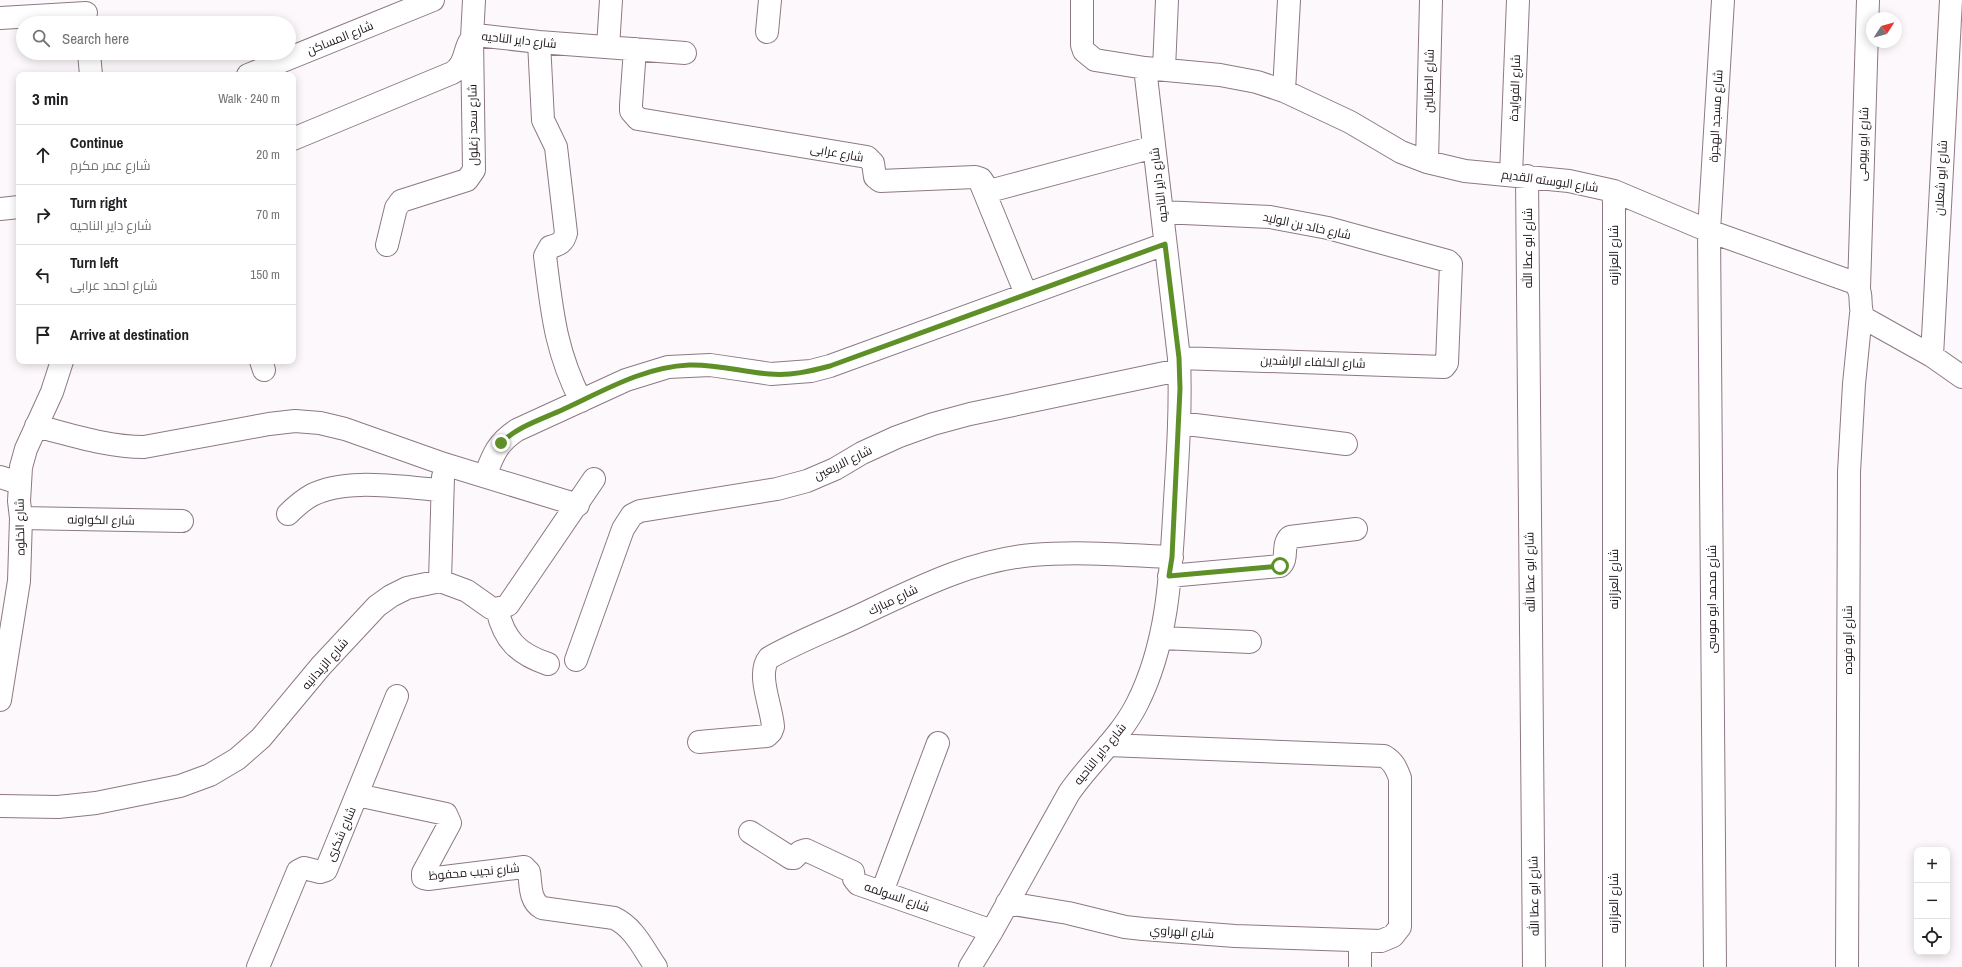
<!DOCTYPE html>
<meta charset="utf-8">
<style>
body{margin:0;font-family:"Archivo Narrow",Cairo,sans-serif;background:#f6f6f6;color:#202124}
.controls{position:absolute;right:12px;bottom:12px;display:grid;overflow:hidden;border-radius:8px;box-shadow:0 2px 10px #0003}
.controls button{width:36px;height:36px;display:grid;place-items:center;padding:0;border:0;border-bottom:1px solid #e0e0e0;background:#fff;color:#202124;font:20px sans-serif}
.compass{position:absolute;left:1866px;top:12px;width:36px;height:36px;border-radius:50%;background:#fff;box-shadow:0 2px 10px #0003;rotate:54deg}
.stop{position:absolute;width:12px;height:12px;margin:-9px;border:3px solid #5e9027;border-radius:50%;background:#fff}
.stop.end{background:#5e9027;border-color:#fff;box-shadow:0 1px 4px #0008}
.list{margin:0;padding:0;list-style:none}
h2{display:flex;justify-content:space-between;align-items:center;height:52px;margin:0;padding:0 16px;font-size:17px}
h2 small{font-size:13px;font-weight:400;color:#757577}
.list li{display:grid;grid-template-columns:26px 1fr auto;gap:12px;align-items:center;box-sizing:border-box;height:60px;padding:0 16px;border-top:1px solid #e0e0e0}
.list b{display:block;font-size:15px;white-space:nowrap}
.list p{margin:0;font-size:13px;white-space:nowrap;color:#757577}
.list em{font-size:13px;font-style:normal;color:#757577}
.icon{flex:none;width:22px;height:22px;fill:none;stroke:currentColor;stroke-width:2;stroke-linecap:round;stroke-linejoin:round}
.map{position:relative;flex:none;width:1962px;height:967px;overflow:hidden}
.search{position:absolute;background:#fff;box-shadow:0 2px 10px #0003;left:16px;top:16px;width:280px;height:44px;display:flex;align-items:center;gap:10px;box-sizing:border-box;padding:0 14px;border-radius:22px;color:#757577;font-size:15px}
.panel{position:absolute;background:#fff;box-shadow:0 2px 10px #0003;left:16px;top:72px;width:280px;height:292px;border-radius:8px}
.map>svg:first-child{display:block}
</style>
<div class="map">
<svg width="1962" height="967" viewBox="0 0 1962 967">
<rect width="100%" height="100%" fill="#fdf8fb"/>
<g fill="none" stroke-linecap="round" stroke-linejoin="round">
<defs>
<path id="minor" d="M 1082,0 L 1082,45 L 1084,51 L 1095,60 L 1145,68 L 1220,75 L 1257,82 L 1284,91 L 1350,122 L 1401,152 L 1427,162 L 1465,171 L 1569,181 L 1614,191 L 1709,231 L 1855,283 C 1865,296 1857,305 1864,318 L 1932,356 L 1962,377
M 0,18 L 86,13
M 767,32 L 770,0
M 539,42 L 543,120 L 556,147 L 566,233 C 564,242 559,245 550,247 L 545,256 C 552,311 555,350 581,401
M 608,47 L 611,0
M 635,49 L 631,105 L 631,111 L 638,119 L 867,157 L 873,163 L 875,177 L 880,181 L 975,177 L 981,179 L 987,188 L 993,190 L 1154,147
M 89,53 L 91,75
M 1164,69 L 1167,0
M 248,75 L 433,0
M 1284,91 L 1289,0
M 293,139 L 452,73 C 469,63 462,44 476,35 L 539,42 L 685,53
M 1427,162 L 1431,0
M 1511,175 L 1518,0
M 1527,176 L 1534,967
M 979,179 L 1026,294
M 1614,191 L 1614,967
M 0,209 L 19,207
M 1162,212 L 1270,217 L 1328,228 L 1448,261 L 1451,264 L 1447,363 L 1444,367 L 1179,358
M 387,245 L 396,208 L 401,201 L 467,180 L 474,170 L 472,38 L 474,0
M 1859,288 L 1868,0
M 1932,356 L 1951,0
M 261,361 L 264,370
M 1179,423 L 1346,444
M 36,426 C 72,435 107,447 144,447 L 269,424 L 295,421 L 320,423 L 345,429 L 444,464 L 578,505
M 485,476 C 493,455 497,443 517,430 L 626,380 L 668,367 L 710,365 L 771,374 L 811,371 L 830,366 L 1165,244
M 0,477 L 19,483
M 288,514 C 295,507 303,500 312,495 C 347,477 404,488 442,490
M 21,518 L 182,521
M 1169,576 L 1280,566 C 1289,559 1281,545 1290,537 L 1356,529
M 440,581 L 443,477
M 497,609 C 504,640 518,654 548,664
M 1162,638 L 1250,642
M 576,660 L 623,529 L 632,515 L 640,511 L 777,489 L 807,481 L 835,469 L 862,453 L 897,437 L 933,424 L 970,414 L 1179,370
M 0,700 L 19,581 L 21,518 L 19,501 L 21,467 L 26,449 L 52,392 L 62,361
M 699,742 L 767,736 L 771,732 L 773,727 C 772,707 756,674 769,658 C 795,643 826,631 854,618 C 912,591 967,561 1032,555 C 1079,551 1126,555 1172,557
M 357,795 L 446,814 L 450,823 L 423,873 L 423,878 L 428,879 L 524,867 L 529,872 C 531,884 529,901 542,908 L 614,918 C 634,927 644,950 656,967
M 0,806 L 58,807 L 96,803 L 180,786 L 210,775 L 237,759 L 261,738 L 321,666 L 377,606 L 391,596 L 407,588 L 440,581 L 467,591 L 491,608 L 497,609 L 508,605 L 594,479
M 750,832 L 791,858 L 794,858 L 800,852 L 806,850 L 853,872 L 854,879 L 858,884 L 992,931
M 882,892 L 938,743
M 1007,903 L 1068,913 L 1125,927 L 1143,929 L 1235,936 L 1381,941 L 1393,936 L 1400,927 L 1400,778 C 1396,768 1394,762 1384,756 L 1108,745
M 1360,941 L 1360,967
M 258,967 L 298,871 L 304,868 L 320,872 L 326,870 L 397,696
M 970,967 L 992,931 L 1069,793 C 1090,762 1120,738 1137,704 C 1169,641 1171,569 1175,500 C 1178,453 1181,405 1179,358 L 1145,68
M 1715,967 L 1709,231 L 1723,0
M 1847,967 L 1849,472 L 1854,384 L 1861,314"/>
</defs>
<!-- minor casing -->
<use href="#minor" stroke="#8d7885" stroke-width="24"/>
<!-- minor -->
<use href="#minor" stroke="#fff" stroke-width="22"/>
</g>
<g fill="none" stroke-linecap="round" stroke-linejoin="round">
<!-- route -->
<path stroke="#5e9027" stroke-width="5" d="M 501,443 C 518,426 543,419 564,409 C 605,390 644,367 689,365 C 717,364 743,372 770,374 C 791,376 811,371 830,366 L 1165,244 L 1179,358 L 1180,389 L 1172,557 L 1169,576 L 1280,566"/>
</g>
<g text-anchor="middle" stroke-width="3.5" stroke-linejoin="round" paint-order="stroke">
<!-- street labels -->
<g font-size="12" fill="#1b1318" stroke="#fff">
<text transform="translate(340 38) rotate(-22)" y="4">شارع المساكن</text>
<text transform="translate(519 40) rotate(6)" y="4">شارع داير الناحيه</text>
<text transform="translate(1429 81) rotate(-89)" y="4">شارع الطبالين</text>
<text transform="translate(1515 88) rotate(-88)" y="4">شارع الفوايدة</text>
<text transform="translate(1716 116) rotate(-87)" y="4">شارع مسجد الهجرة</text>
<text transform="translate(473 125) rotate(-91)" y="4">شارع سعد زغلول</text>
<text transform="translate(1863 144) rotate(-88)" y="4">شارع ابو بيومى</text>
<text transform="translate(837 153) rotate(10)" y="4">شارع عرابى</text>
<text transform="translate(1941 178) rotate(-87)" y="4">شارع ابو شعلان</text>
<text transform="translate(1550 181) rotate(8)" y="4">شارع البوسته القديم</text>
<text transform="translate(1159 185) rotate(-97)" y="4">شارع داير الناحيه</text>
<text transform="translate(1307 226) rotate(12)" y="4">شارع خالد بن الوليد</text>
<text transform="translate(1528 248) rotate(-90)" y="4">شارع ابو عطا الله</text>
<text transform="translate(1614 255) rotate(-90)" y="4">شارع العزازنه</text>
<text transform="translate(1313 362) rotate(2)" y="4">شارع الخلفاء الراشدين</text>
<text transform="translate(843 463) rotate(-26)" y="4">شارع الاربعين</text>
<text transform="translate(101 520) rotate(1)" y="4">شارع الكواونه</text>
<text transform="translate(20 527) rotate(-91)" y="4">شارع الخلوه</text>
<text transform="translate(1530 572) rotate(-91)" y="4">شارع ابو عطا الله</text>
<text transform="translate(1614 579) rotate(-90)" y="4">شارع العزازنه</text>
<text transform="translate(1712 599) rotate(-90)" y="4">شارع محمد ابو موسى</text>
<text transform="translate(893 600) rotate(-26)" y="4">شارع مبارك</text>
<text transform="translate(1848 640) rotate(-90)" y="4">شارع ابو فوده</text>
<text transform="translate(325 664) rotate(-49)" y="4">شارع الزيدانيه</text>
<text transform="translate(1100 754) rotate(-51)" y="4">شارع داير الناحيه</text>
<text transform="translate(341 834) rotate(-67)" y="4">شارع شكرى</text>
<text transform="translate(474 872) rotate(-5)" y="4">شارع نجيب محفوظ</text>
<text transform="translate(1534 896) rotate(-91)" y="4">شارع ابو عطا الله</text>
<text transform="translate(897 897) rotate(19)" y="4">شارع السولمه</text>
<text transform="translate(1614 903) rotate(-90)" y="4">شارع العزازنه</text>
<text transform="translate(1182 932) rotate(4)" y="4">شارع الهراوي</text>
</g>
</g>
</svg>
<div class="controls">
<button>+</button>
<button>−</button>
<button><svg class="icon" aria-label="locate" viewBox="0 0 24 24"><circle cx="12" cy="12" r="6"/><path d="M12 2v4M12 18v4M2 12h4M18 12h4"/></svg></button>
</div>
<svg class="compass" viewBox="-18 -18 36 36"><path d="M0-13l5 13h-10z" fill="#e53935"/><path d="M0 13l5-13h-10z" fill="#757577"/></svg>
<div class="stop" style="left:1280px;top:566px"></div>
<div class="stop end" style="left:501px;top:443px"></div>
<div class="search"><svg class="icon" aria-label="search" viewBox="0 0 24 24"><circle cx="10" cy="10" r="6"/><path d="M15 15l6 6"/></svg>Search here</div>
<section class="panel">
<h2>3 min<small>Walk · 240 m</small></h2>
<ul class="list">
<li><svg class="icon" aria-label="ahead" viewBox="0 0 24 24"><path d="M12 20V5M6 11l6-6 6 6"/></svg><div><b>Continue</b><p>شارع عمر مكرم</p></div><em>20 m</em></li>
<li><svg class="icon" aria-label="right" viewBox="0 0 24 24"><path d="M7 20v-9h11M14 6l5 5-5 5"/></svg><div><b>Turn right</b><p>شارع داير الناحيه</p></div><em>70 m</em></li>
<li><svg class="icon" aria-label="left" viewBox="0 0 24 24"><path d="M17 20v-9H6M10 6l-5 5 5 5"/></svg><div><b>Turn left</b><p>شارع احمد عرابى</p></div><em>150 m</em></li>
<li><svg class="icon" aria-label="arrive" viewBox="0 0 24 24"><path d="M6 21V4h12l-3 4 3 4H6"/></svg><div><b>Arrive at destination</b></div></li>
</ul>
</section>
</div>
